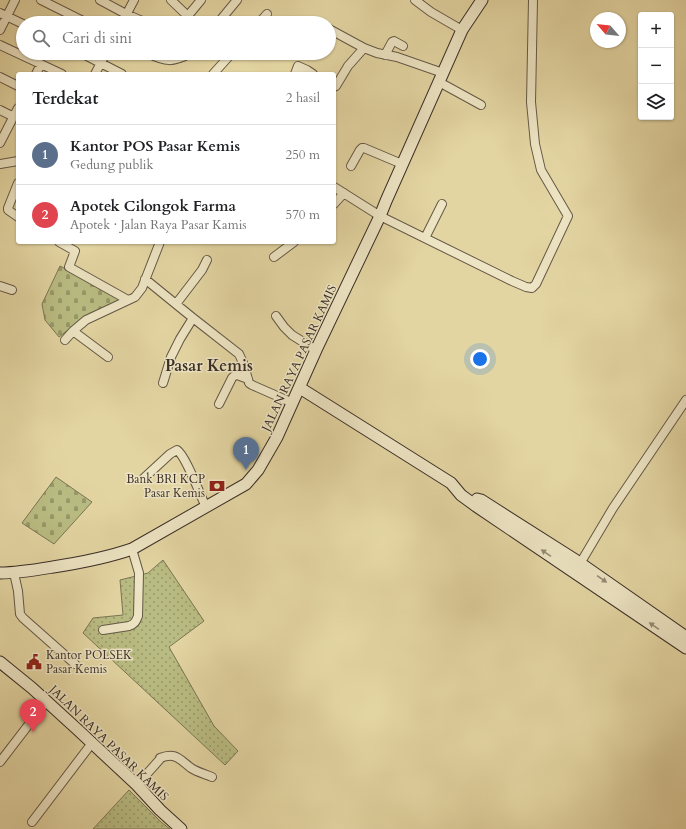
<!DOCTYPE html>
<html lang="id">
<meta charset="utf-8">
<style>
body{margin:0;font-family:Cardo,serif;background:#f6f6f6;color:#202124}
.controls{position:absolute;right:12px;top:12px;display:grid;overflow:hidden;border-radius:4px;box-shadow:0 1px 3px #0004}
.controls button{width:36px;height:36px;display:grid;place-items:center;padding:0;border:0;border-bottom:1px solid #e0e0e0;background:#fff;color:#202124;font:20px sans-serif}
.compass{position:absolute;left:590px;top:12px;width:36px;height:36px;border-radius:50%;background:#fff;box-shadow:0 1px 3px #0004;rotate:298deg}
.you{position:absolute;left:480px;top:359px;width:14px;height:14px;margin:-10px;border:3px solid #fff;border-radius:50%;background:#1a73e8;box-shadow:0 0 0 6px #1a73e833}
.badge{display:grid;place-items:center;width:26px;height:26px;border-radius:50%;background:#8f2418;color:#fff;font-size:13px;font-weight:700}
.pin{position:absolute;translate:-50% -33px;filter:drop-shadow(0 1px 2px #0008)}
.pin::after{content:'';position:absolute;top:21px;width:14px;height:12px;background:inherit;clip-path:polygon(0 0,100% 0,50% 100%)}
.list{margin:0;padding:0;list-style:none}
h2{display:flex;justify-content:space-between;align-items:center;height:52px;margin:0;padding:0 16px;font-size:17px}
h2 small{font-size:13px;font-weight:400;color:#757577}
.list li{display:grid;grid-template-columns:26px 1fr auto;gap:12px;align-items:center;box-sizing:border-box;height:60px;padding:0 16px;border-top:1px solid #e0e0e0}
.list b{display:block;font-size:15px;white-space:nowrap}
.list p{margin:0;font-size:13px;white-space:nowrap;color:#757577}
.list em{font-size:13px;font-style:normal;color:#757577}
.icon{flex:none;width:22px;height:22px;fill:none;stroke:currentColor;stroke-width:2;stroke-linecap:round;stroke-linejoin:round}
.map{position:relative;flex:none;width:686px;height:829px;overflow:hidden}
.search{position:absolute;background:#fff;box-shadow:0 1px 3px #0004;left:16px;top:16px;width:320px;height:44px;display:flex;align-items:center;gap:10px;box-sizing:border-box;padding:0 14px;border-radius:22px;color:#757577;font-size:15px}
.panel{position:absolute;background:#fff;box-shadow:0 1px 3px #0004;left:16px;top:72px;width:320px;height:172px;border-radius:4px}
.map>svg:first-child{display:block}
</style>
<div class="map">
<svg width="686" height="829" viewBox="0 0 686 829">
<defs>
<pattern id="grass-dots" width="8" height="8" patternUnits="userSpaceOnUse"><rect width="8" height="8" fill="#b9bc82"/><path d="M2 2h.1M6 6h.1" fill="none" stroke="#97996a" stroke-width="1.8" stroke-linecap="round"/></pattern>
<pattern id="cemetery-stones" width="16" height="16" patternUnits="userSpaceOnUse"><rect width="16" height="16" fill="#b9bc82"/><path d="M2 7V4a2 2 0 0 1 4 0v3zM10 15v-3a2 2 0 0 1 4 0v3z" fill="#97996a"/></pattern>
</defs>
<rect width="100%" height="100%" fill="#e3d5a2"/>
<filter id="stains"><feTurbulence type="fractalNoise" baseFrequency=".005" numOctaves="4"/><feColorMatrix values="0 0 0 0 .2 0 0 0 0 .09 0 0 0 0 .02 0 0 0 .5 -.17"/></filter>
<radialGradient id="worn" r=".72"><stop offset=".6" stop-color="#630" stop-opacity="0"/><stop offset="1" stop-color="#630" stop-opacity=".3"/></radialGradient>
<!-- grass -->
<path fill="url(#grass-dots)" stroke="#7a7554" d="M 163,560 L 204,621 L 169,647 L 214,726 L 238,751 L 225,765 L 83,633 L 93,618 L 123,615 L 120,580 L 148,573 Z
M 129,790 L 161,822 L 170,829 L 93,829 Z"/>
<!-- cemetery -->
<path fill="url(#cemetery-stones)" stroke="#7a7554" d="M 60,266 L 124,300 L 90,313 L 59,337 L 45,320 L 42,304 Z
M 56,477 L 92,502 L 54,544 L 22,523 Z"/>
<g fill="none" stroke-linecap="round" stroke-linejoin="round">
<defs>
<path id="street" d="M 41,0 L 87,23
M 100,0 L 126,14 L 147,23
M 171,0 L 195,23
M 415,0 L 431,12 L 462,30
M 0,13 L 23,24
M 122,23 L 134,0
M 182,23 L 201,0
M 218,23 L 237,0
M 259,23 L 267,14
M 314,23 L 317,23
M 329,29 L 364,48 L 377,53 L 397,57 L 443,73
M 0,30 L 15,0
M 0,45 L 62,74
M 81,53 L 122,74
M 147,53 C 166,62 172,63 191,53
M 385,55 L 392,42 L 394,41 L 403,46
M 36,74 L 41,64
M 95,74 L 106,53
M 213,74 L 232,53
M 295,74 L 298,66 L 307,70 L 313,74
M 0,77 L 18,86
M 439,82 L 481,105
M 334,87 L 336,86 L 348,66 L 364,48
M 0,110 L 14,117
M 0,143 L 18,108
M 0,164 L 18,161
M 351,166 L 360,150 L 362,148 L 364,148 L 402,164
M 18,183 L 8,208 L 8,210 L 18,217
M 334,187 L 380,216 L 512,281 L 526,287 L 532,288 L 536,284 L 568,216 L 541,170 L 535,144 L 531,102 L 533,0
M 334,204 L 344,193
M 425,238 L 442,204
M 59,242 L 75,251 L 69,267 L 128,300
M 274,257 L 294,242
M 145,279 L 193,318 L 239,354 L 244,365 L 249,383 L 252,385 L 293,403
M 0,286 L 12,290
M 176,304 L 202,270 L 207,260
M 276,316 L 284,327 L 292,335 L 316,350
M 73,331 L 108,357
M 65,340 L 73,331 L 86,320 L 135,297 L 142,288 L 160,242
M 163,383 L 171,357 L 180,339 L 193,318
M 219,404 L 232,378 L 234,376 L 237,375 L 248,379
M 144,478 L 170,454 L 177,450 C 186,456 200,495 206,507
M 578,567 L 613,508 L 686,400
M 14,573 L 18,591 L 20,614 L 23,618 L 75,664
M 103,630 L 129,626 C 135,624 136,621 138,616 L 139,573 L 132,549
M 0,762 L 46,702
M 137,785 L 161,758 L 160,758 C 176,752 179,759 191,768 C 197,772 205,774 212,777
M 32,822 L 92,743"/>
<path id="secondary" d="M 300,388 L 451,483 L 461,495 L 476,506 L 686,648
M 477,499 L 481,500 L 580,563 L 686,637
M 0,573 C 18,573 35,570 53,567 C 79,563 106,558 132,549 L 246,484 L 258,470 L 277,437 L 316,350 L 380,216 L 386,201 L 462,30 L 482,0
M 0,662 L 32,688 L 78,730 L 137,785 L 160,810 L 181,829"/>
</defs>
<!-- street casing -->
<use href="#street" stroke="#645846" stroke-width="10"/>
<!-- secondary casing -->
<use href="#secondary" stroke="#3a2e27" stroke-width="13"/>
<!-- street -->
<use href="#street" stroke="#ede4c3" stroke-width="8"/>
<!-- secondary -->
<use href="#secondary" stroke="#ede4c3" stroke-width="11"/>
</g>
<!-- one-way arrows -->
<defs><path id="oneway-solid" d="M-6-.8H1V-3.2L6.5 0L1 3.2V.8H-6Z"/></defs>
<g fill="#948975">
<use href="#oneway-solid" transform="translate(546 553) rotate(-146)"/>
<use href="#oneway-solid" transform="translate(602 579) rotate(35)"/>
<use href="#oneway-solid" transform="translate(654 626) rotate(-146)"/>
</g>
<!-- icons -->
<defs>
<symbol id="bank-bare" viewBox="-9 -9 18 18"><path d="M-6-4H6V4H-6ZM0-2.3a2.3 2.3 0 1 0 0 4.6a2.3 2.3 0 1 0 0-4.6Z" fill="#8f2418" stroke="#ede4c3" stroke-width="2.5" paint-order="stroke"/></symbol>
<symbol id="civic-bare" viewBox="-9 -9 18 18"><path d="M-.6-6.5H3V-4.5H.6V-3L4-1V1h2V6H-6V1h2V-1L-.6-3ZM-1.2 2.5V6h2.4V2.5Z" fill="#8f2418" stroke="#ede4c3" stroke-width="2.5" paint-order="stroke"/></symbol>
</defs>
<g fill-rule="evenodd">
<use href="#bank-bare" x="206" y="475" width="22" height="22"/>
<use href="#civic-bare" x="23" y="651" width="22" height="22"/>
</g>
<g text-anchor="middle" stroke-width="3" stroke-linejoin="round" paint-order="stroke">
<!-- street labels -->
<g font-size="12" fill="#3a2e27" stroke="#ede4c3">
<text transform="translate(299 358) rotate(-65)" y="4">JALAN RAYA PASAR KAMIS</text>
<text transform="translate(109 743) rotate(44)" y="4">JALAN RAYA PASAR KAMIS</text>
</g>
<!-- poi labels -->
<g font-size="12" fill="#3a2e27" stroke="#ede4c3" text-anchor="end">
<text x="205" y="483">Bank BRI KCP<tspan x="205" dy="14">Pasar Kemis</tspan></text>
<text x="46" y="659" text-anchor="start">Kantor POLSEK<tspan x="46" dy="14">Pasar Kemis</tspan></text>
</g>
<!-- district labels -->
<g font-size="16" font-weight="bold" fill="#3a2e27" stroke="#ede4c3">
<text x="209" y="371">Pasar Kemis</text>
</g>
</g>
<rect width="100%" height="100%" filter="url(#stains)"/>
<rect width="100%" height="100%" fill="url(#worn)"/>
</svg>
<div class="controls">
<button>+</button>
<button>−</button>
<button><svg class="icon" aria-label="layers" viewBox="0 0 24 24"><path d="M12 4l9 5-9 5-9-5zM3 14l9 5 9-5"/></svg></button>
</div>
<svg class="compass" viewBox="-18 -18 36 36"><path d="M0-13l5 13h-10z" fill="#e53935"/><path d="M0 13l5-13h-10z" fill="#757577"/></svg>
<div class="you"></div>
<div class="pin badge" style="left:246px;top:470px;background:#5c6f8a">1</div>
<div class="pin badge" style="left:33px;top:732px;background:#e0444e">2</div>
<div class="search"><svg class="icon" aria-label="search" viewBox="0 0 24 24"><circle cx="10" cy="10" r="6"/><path d="M15 15l6 6"/></svg>Cari di sini</div>
<section class="panel">
<h2>Terdekat<small>2 hasil</small></h2>
<ul class="list">
<li><span class="badge" style="background:#5c6f8a">1</span><div><b>Kantor POS Pasar Kemis</b><p>Gedung publik</p></div><em>250 m</em></li>
<li><span class="badge" style="background:#e0444e">2</span><div><b>Apotek Cilongok Farma</b><p>Apotek · Jalan Raya Pasar Kamis</p></div><em>570 m</em></li>
</ul>
</section>
</div>
